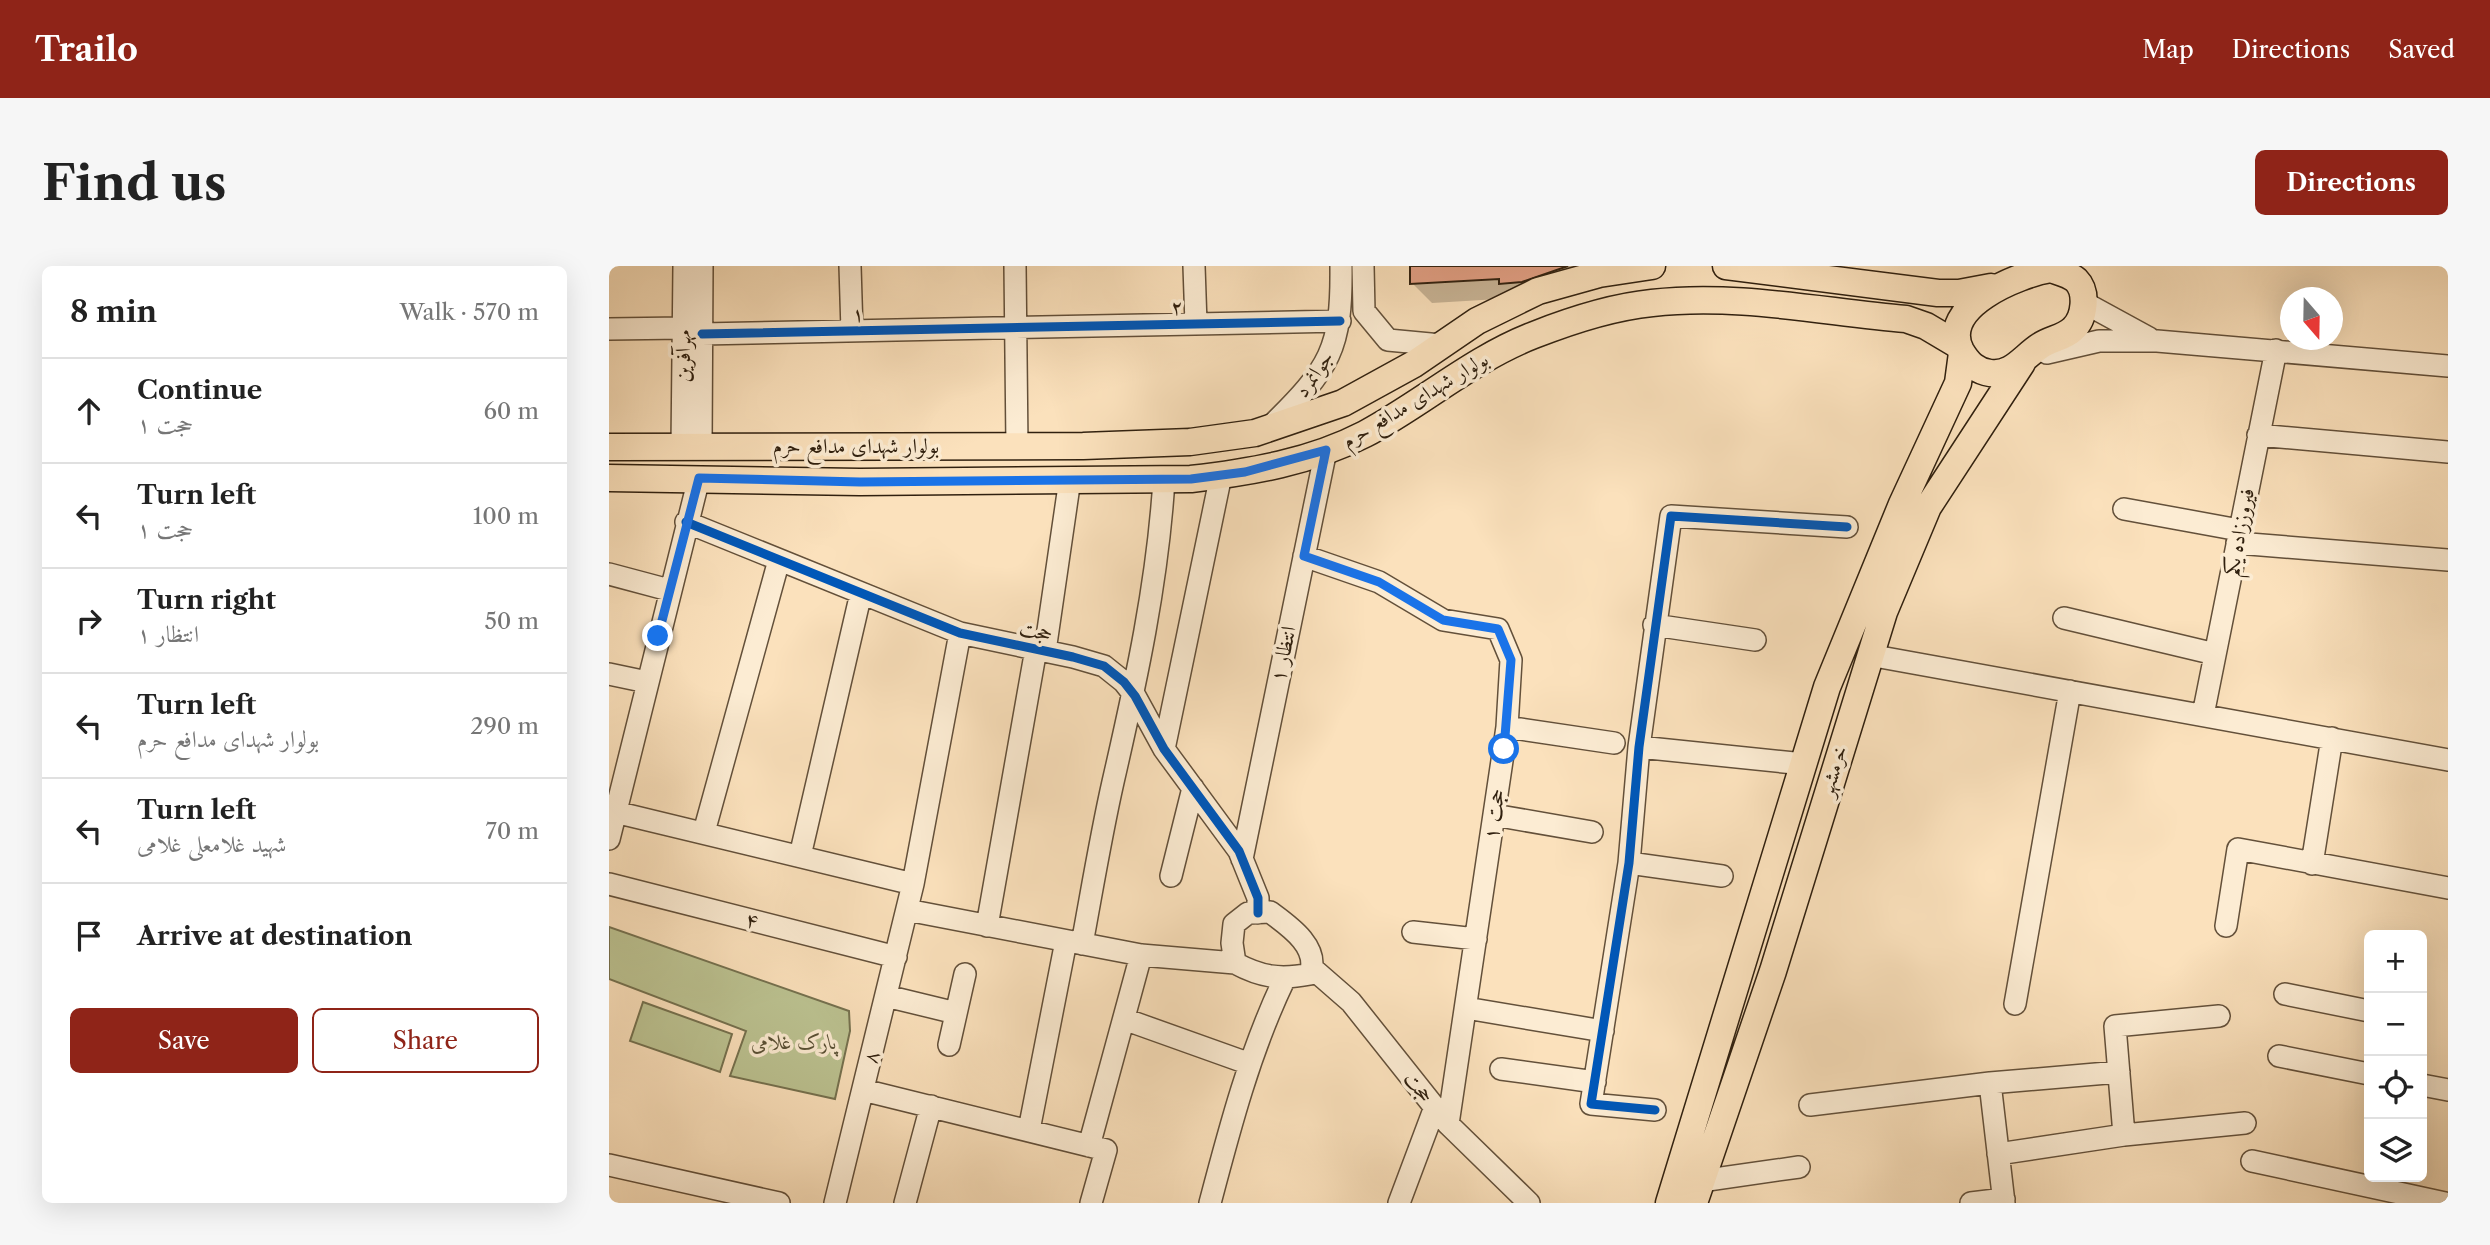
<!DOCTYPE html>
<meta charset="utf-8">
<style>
body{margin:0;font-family:"Libre Caslon Text",Amiri,serif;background:#f6f6f6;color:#222}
.controls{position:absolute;right:21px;bottom:21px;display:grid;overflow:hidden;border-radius:10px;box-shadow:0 7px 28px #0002}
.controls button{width:63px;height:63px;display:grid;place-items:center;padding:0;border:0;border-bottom:2px solid #e0e0e0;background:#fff;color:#222;font:35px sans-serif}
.compass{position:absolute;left:1671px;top:21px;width:63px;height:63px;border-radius:50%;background:#fff;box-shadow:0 7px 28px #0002;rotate:160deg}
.stop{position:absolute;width:21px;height:21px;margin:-16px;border:5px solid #1a73e8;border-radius:50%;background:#fff}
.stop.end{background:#1a73e8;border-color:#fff;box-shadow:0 2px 7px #0008}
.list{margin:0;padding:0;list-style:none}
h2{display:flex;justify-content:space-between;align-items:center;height:91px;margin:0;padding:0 28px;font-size:30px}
h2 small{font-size:23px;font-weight:400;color:#767676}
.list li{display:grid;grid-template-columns:46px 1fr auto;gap:21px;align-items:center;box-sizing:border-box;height:105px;padding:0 28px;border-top:2px solid #e0e0e0}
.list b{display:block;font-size:26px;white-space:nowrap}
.list p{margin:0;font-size:23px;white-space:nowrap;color:#767676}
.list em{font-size:23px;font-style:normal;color:#767676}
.actions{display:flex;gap:14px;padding:21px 28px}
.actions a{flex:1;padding:16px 0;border:2px solid #8f2418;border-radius:10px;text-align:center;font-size:24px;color:#8f2418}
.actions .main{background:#8f2418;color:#fff}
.icon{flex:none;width:38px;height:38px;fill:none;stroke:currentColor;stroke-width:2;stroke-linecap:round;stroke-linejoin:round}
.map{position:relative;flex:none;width:1839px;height:937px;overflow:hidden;border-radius:10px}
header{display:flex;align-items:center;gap:42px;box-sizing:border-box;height:98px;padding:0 35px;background:#8f2418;color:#fff}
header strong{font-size:33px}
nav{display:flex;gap:38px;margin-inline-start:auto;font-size:24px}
.intro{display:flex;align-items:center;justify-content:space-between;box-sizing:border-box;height:168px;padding:0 42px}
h1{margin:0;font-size:49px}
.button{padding:18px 32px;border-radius:10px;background:#8f2418;color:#fff;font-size:24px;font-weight:700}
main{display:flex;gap:42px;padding:0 42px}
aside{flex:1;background:#fff;border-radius:10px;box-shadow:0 7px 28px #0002}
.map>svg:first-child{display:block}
</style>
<header>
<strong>Trailo</strong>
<nav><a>Map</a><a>Directions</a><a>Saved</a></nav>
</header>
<div class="intro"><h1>Find us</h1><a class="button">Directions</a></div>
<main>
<aside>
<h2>8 min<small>Walk · 570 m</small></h2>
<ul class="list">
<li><svg class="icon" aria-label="ahead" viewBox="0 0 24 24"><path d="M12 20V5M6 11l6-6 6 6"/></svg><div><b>Continue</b><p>حجت ۱</p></div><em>60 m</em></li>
<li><svg class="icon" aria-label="left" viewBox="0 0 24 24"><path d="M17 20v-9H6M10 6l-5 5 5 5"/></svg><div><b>Turn left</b><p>حجت ۱</p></div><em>100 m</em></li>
<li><svg class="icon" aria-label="right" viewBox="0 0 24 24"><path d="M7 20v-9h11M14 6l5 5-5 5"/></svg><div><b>Turn right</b><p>انتظار ۱</p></div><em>50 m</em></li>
<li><svg class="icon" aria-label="left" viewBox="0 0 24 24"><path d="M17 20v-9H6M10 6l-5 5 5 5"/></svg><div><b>Turn left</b><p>بولوار شهدای مدافع حرم</p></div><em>290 m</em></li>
<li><svg class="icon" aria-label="left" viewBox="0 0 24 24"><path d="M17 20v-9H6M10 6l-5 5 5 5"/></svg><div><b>Turn left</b><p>شهید غلامعلی غلامی</p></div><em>70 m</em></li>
<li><svg class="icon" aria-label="arrive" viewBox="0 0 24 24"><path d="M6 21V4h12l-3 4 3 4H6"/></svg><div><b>Arrive at destination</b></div></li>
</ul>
<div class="actions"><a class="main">Save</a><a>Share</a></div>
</aside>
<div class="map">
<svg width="1839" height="937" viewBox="0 0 1839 937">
<rect width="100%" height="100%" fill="#fbe1bc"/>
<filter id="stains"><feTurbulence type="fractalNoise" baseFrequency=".00286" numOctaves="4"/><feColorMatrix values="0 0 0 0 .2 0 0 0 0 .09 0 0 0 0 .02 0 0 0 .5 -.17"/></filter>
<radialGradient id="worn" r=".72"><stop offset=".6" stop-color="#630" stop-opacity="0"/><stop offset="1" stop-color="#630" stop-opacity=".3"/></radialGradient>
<!-- green -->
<path fill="#bcc392" stroke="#767250" stroke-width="2" d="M 0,661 L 240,745 L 241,765 L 226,833 L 121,810 L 137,765 L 0,713 Z
M 34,736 L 123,768 L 111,806 L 21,775 Z"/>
<!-- shadow -->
<path fill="#0003" d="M 803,0 L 978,0 L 907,32 L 823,37 L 803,17 Z"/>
<!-- building -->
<path fill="#e3a085" stroke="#30200f" stroke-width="2" d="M 801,0 L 959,0 L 913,16 L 890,18 L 890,13 L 801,18 Z"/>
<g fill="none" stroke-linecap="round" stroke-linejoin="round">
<defs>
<path id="minor" d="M 241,0 L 243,65
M 406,0 L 408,180
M 585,0 L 587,58
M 754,0 L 755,45 L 779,74 L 832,79
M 1474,36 L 1540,72
M 0,63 L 74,62
M 93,68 L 731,55
M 1438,87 L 1490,75 L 1548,75 L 1839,100
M 662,160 C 721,102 733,83 732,0
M 1649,169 L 1839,186
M 73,180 L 75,0
M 92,180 L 93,0
M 1515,243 L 1630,264
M 77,256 L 351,367 L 464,391 L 495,400 L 515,416 L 526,430 L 555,483 L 630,585 L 649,632 L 649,647
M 1628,277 L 1839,294
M 695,290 L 770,316 L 834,354 L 889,363 L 902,394 L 898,461 L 839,858
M 0,308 L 60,324
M 1455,352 L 1606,388
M 1045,359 L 1146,374
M 436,385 L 461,213
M 1260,389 L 1839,494
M 0,408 L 38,416
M 1594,449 L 1667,84
M 898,461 L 1005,477
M 1030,481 L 1195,498
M 555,483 L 612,209
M 6,546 L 304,618
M 885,549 L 983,566
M 95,566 L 170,294
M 0,573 L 90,212
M 191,590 L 252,327
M 633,593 L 717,184
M 1020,597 L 1113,610
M 1703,598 L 1723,472
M 562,610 L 584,522
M 0,618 L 287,691
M 298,644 L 532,689 L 626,697
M 661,646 C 680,660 711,681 701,708 C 671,714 652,711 626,697 L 623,677 L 625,658 L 639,647 Z
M 378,660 L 427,383
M 1617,660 L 1629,583 L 1839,622
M 804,666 L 867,673
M 473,678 C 483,624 492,569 504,516 C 527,416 549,315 555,213
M 703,702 L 742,736 L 839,858 L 920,937
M 1676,728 L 1760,745
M 277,730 L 347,747
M 1406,738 L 1461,425
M 857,742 L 994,765
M 515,753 L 641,798
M 340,779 L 356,708
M 1670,790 L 1760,808
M 892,803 L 986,816
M 1381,817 L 1395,937
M 1813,819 L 1839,824
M 254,824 L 497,884 L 482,937
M 1201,839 L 1381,817 L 1510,806
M 1046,844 L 982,838 L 1020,597 L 1030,481 L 1062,250 L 1238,261
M 420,864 L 457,675
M 1515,869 L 1506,760 L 1610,750
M 480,880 L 532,689
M 1389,888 L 1515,869 L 1636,857
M 1643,895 L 1836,937
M 0,899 L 170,937
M 1092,915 L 1190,901
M 226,937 L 304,618 L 351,367
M 296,937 L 322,840
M 601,937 C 621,861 641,785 675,714
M 790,937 L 826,841
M 1362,937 L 1395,933"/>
<path id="major" d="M 1117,0 L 1329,27 L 1350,27 L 1382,21
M 1442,3 C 1450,6 1460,8 1467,14 C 1479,26 1476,52 1464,63 C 1455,72 1441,73 1431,80 C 1414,91 1403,110 1381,107 C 1367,105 1359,97 1352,85 C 1328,41 1410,8 1442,3 Z
M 0,181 L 474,180 L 581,176 L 646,167 L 734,137 L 805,98 L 868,55 L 929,25 L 990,8 L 1043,0
M 0,212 L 251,216 L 582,213 C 642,206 702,196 756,168 C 814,137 863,93 925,69 C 963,54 1003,41 1043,37 C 1127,27 1214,46 1297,53 L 1317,60 L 1349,79
M 1060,937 L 1218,421 L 1293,238 L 1349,117 L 1353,87
M 1085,937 L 1164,705 L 1275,346 L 1319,241 L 1413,97"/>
</defs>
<!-- minor casing -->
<use href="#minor" stroke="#63503a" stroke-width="24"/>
<!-- major casing -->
<use href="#major" stroke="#30200f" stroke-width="29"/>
<!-- minor -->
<use href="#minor" stroke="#fcecd3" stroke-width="21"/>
<!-- major -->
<use href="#major" stroke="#fbe1bc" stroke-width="26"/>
<defs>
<path id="cycleway" d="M 93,68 L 731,55
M 77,256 L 351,367 L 464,391 L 495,400 L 515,416 L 526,430 L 555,483 L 630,585 L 649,632 L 649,647
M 1046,844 L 982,838 L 1020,597 L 1030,481 L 1062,250 L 1238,261"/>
</defs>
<!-- cycleway casing -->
<use href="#cycleway" stroke="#fcecd3" stroke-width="13"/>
<!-- cycleway -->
<use href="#cycleway" stroke="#0057b8" stroke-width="9"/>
</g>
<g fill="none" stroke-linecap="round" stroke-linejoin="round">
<!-- route -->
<path stroke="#1a73e8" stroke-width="9" d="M 49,370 L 90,212 L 251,216 L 582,213 L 636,206 L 717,184 L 695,290 L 770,316 L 834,354 L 889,363 L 902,394 L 895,483"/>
</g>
<g text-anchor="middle" stroke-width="7" stroke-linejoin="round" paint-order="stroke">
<!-- street labels -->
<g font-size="21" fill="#30200f" stroke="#fcecd3">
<text transform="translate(568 41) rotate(-1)" y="7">۲</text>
<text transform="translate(249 48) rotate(-1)" y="7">۱</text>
<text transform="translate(74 90) rotate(-89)" y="7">مهرآفرین</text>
<text transform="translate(705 108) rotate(-55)" y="7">جوانمرد</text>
<text transform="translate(806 134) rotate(-31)" y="7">بولوار شهدای مدافع حرم</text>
<text x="247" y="187">بولوار شهدای مدافع حرم</text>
<text transform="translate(1630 266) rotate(-79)" y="7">فیروززاده یکم</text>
<text transform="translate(427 365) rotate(12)" y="7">حجت</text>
<text transform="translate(674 388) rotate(-78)" y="7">انتظار ۱</text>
<text transform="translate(1224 505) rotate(-73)" y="7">خرمشهر</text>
<text transform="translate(885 548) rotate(-82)" y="7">حجت ۱</text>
<text transform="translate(143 654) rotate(14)" y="7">۴</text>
<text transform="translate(262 791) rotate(-76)" y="7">۸</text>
<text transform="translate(810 821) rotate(51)" y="7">حجت</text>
</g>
<!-- park labels -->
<g font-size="21" font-style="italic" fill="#5a5136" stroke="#fcecd3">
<text x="185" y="783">پارک غلامی</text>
</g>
</g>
<rect width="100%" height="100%" filter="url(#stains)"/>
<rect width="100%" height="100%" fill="url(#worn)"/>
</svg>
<div class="controls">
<button>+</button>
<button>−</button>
<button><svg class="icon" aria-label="locate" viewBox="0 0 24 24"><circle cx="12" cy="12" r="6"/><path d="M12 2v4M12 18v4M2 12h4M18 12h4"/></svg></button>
<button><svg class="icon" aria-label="layers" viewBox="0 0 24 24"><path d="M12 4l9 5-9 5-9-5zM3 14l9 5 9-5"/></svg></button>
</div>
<svg class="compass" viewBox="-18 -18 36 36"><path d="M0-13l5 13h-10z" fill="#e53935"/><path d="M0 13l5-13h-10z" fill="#767676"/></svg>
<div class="stop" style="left:895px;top:483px"></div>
<div class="stop end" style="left:49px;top:370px"></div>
</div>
</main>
